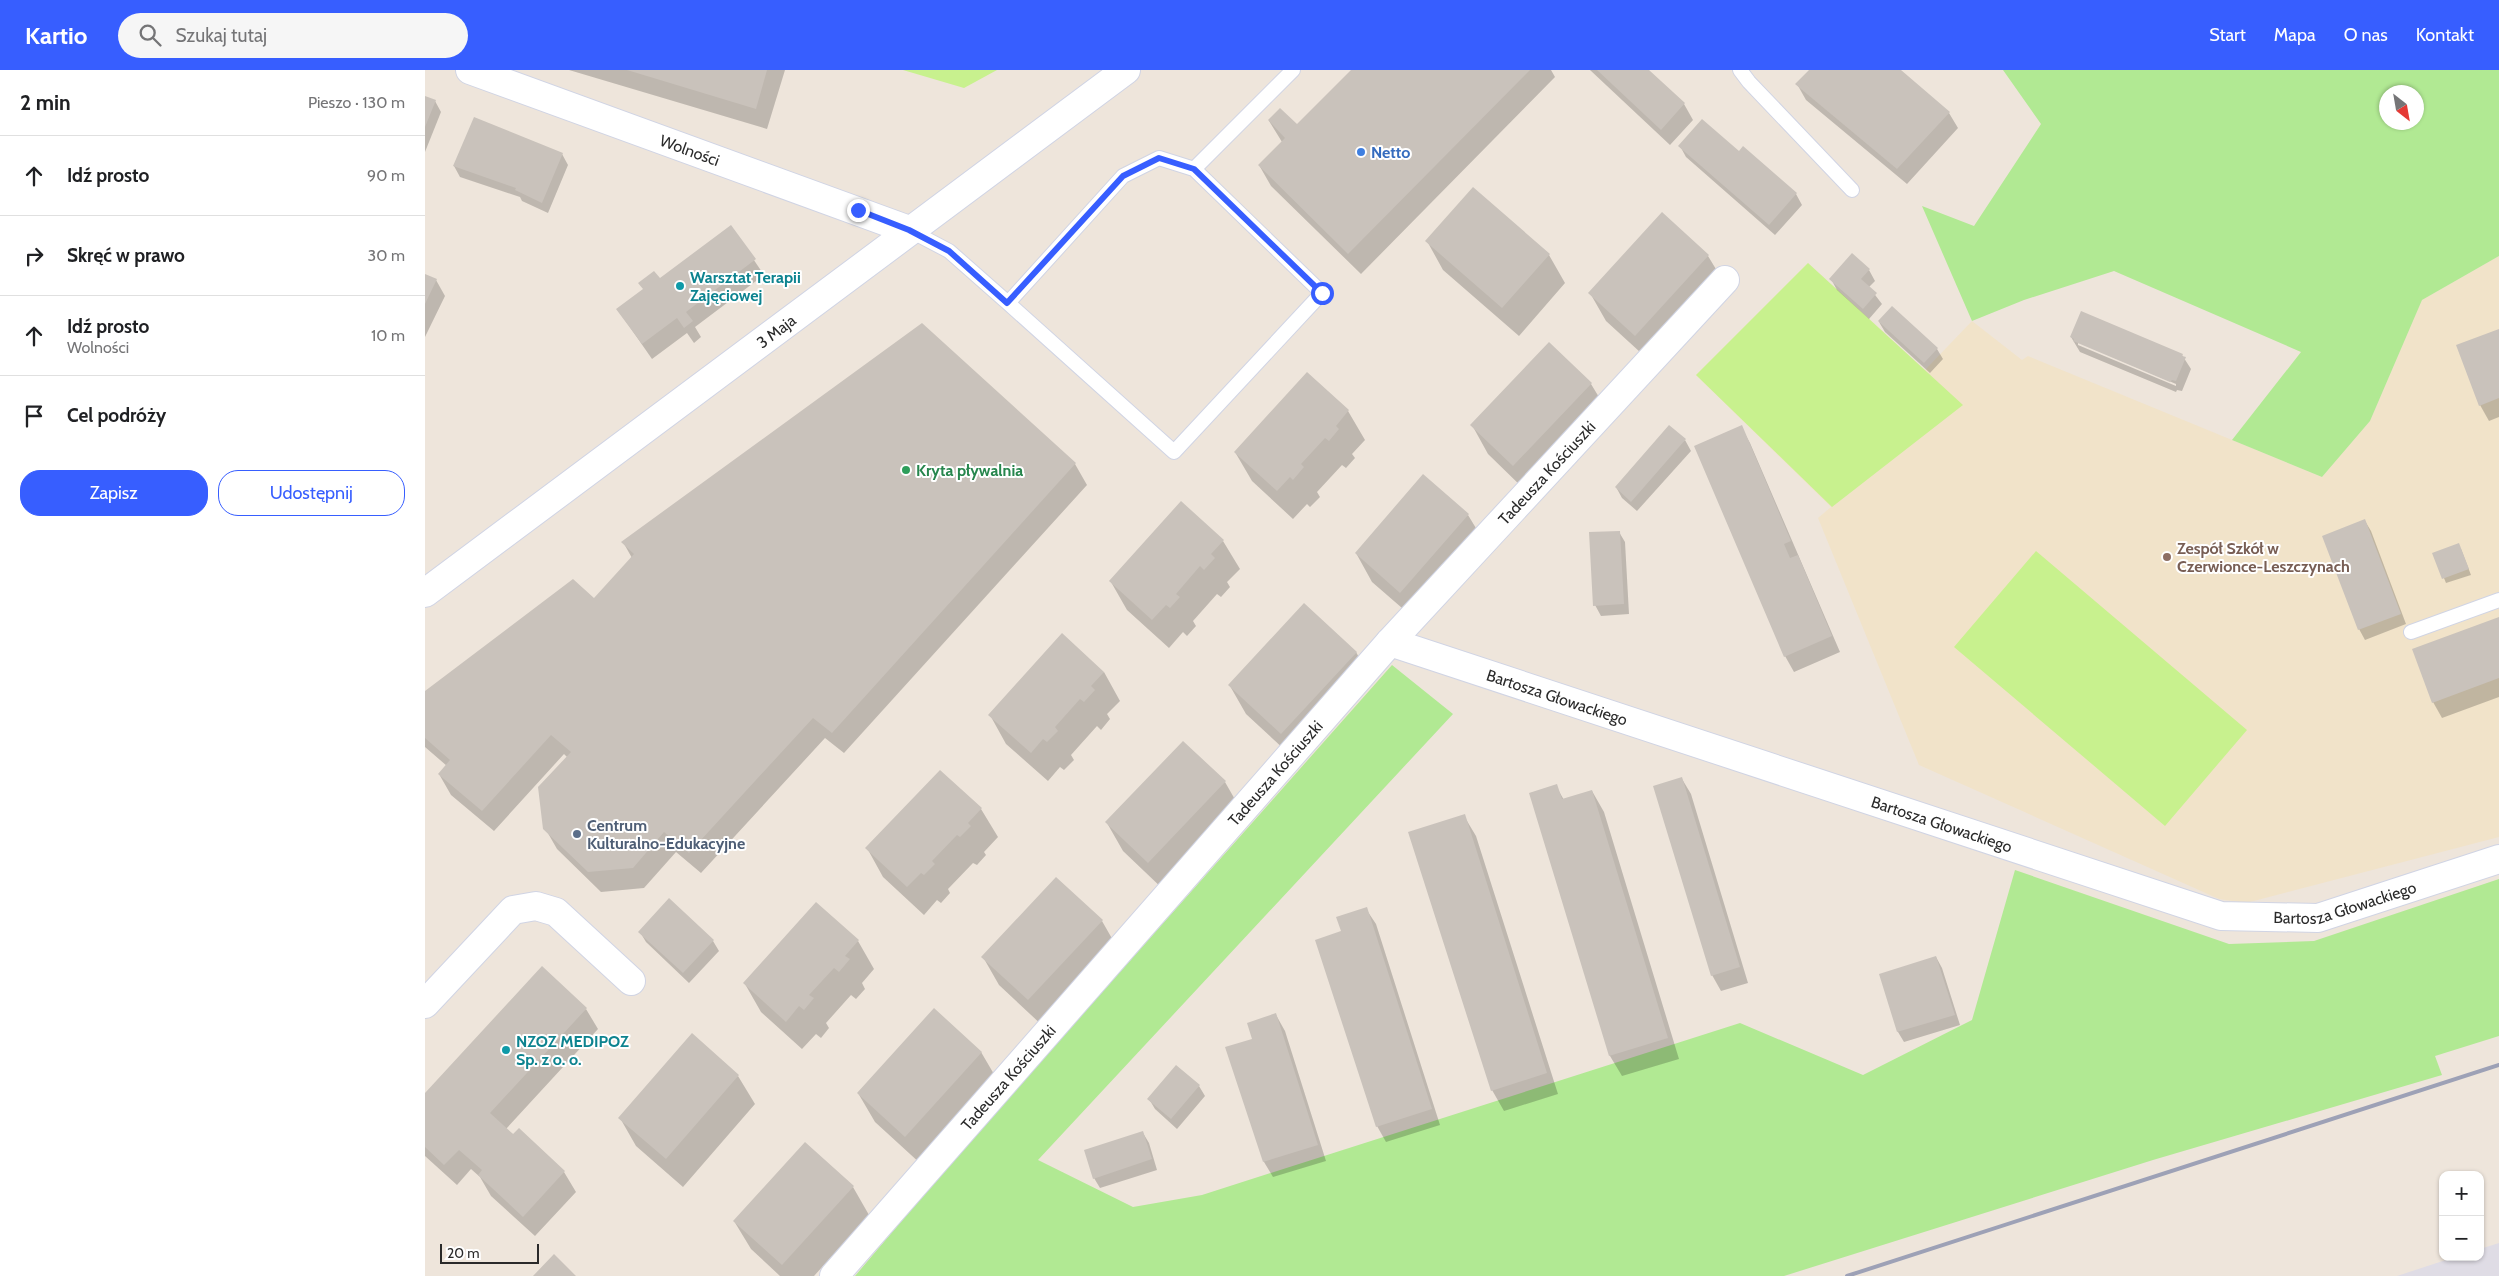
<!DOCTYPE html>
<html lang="pl">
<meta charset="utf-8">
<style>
body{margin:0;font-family:Cabin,sans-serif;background:#f6f6f6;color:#202124}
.controls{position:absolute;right:15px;bottom:15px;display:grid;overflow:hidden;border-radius:10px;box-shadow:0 1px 4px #0004}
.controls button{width:45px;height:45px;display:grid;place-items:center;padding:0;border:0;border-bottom:1px solid #e0e0e0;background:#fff;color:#202124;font:25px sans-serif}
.compass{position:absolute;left:1954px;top:15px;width:45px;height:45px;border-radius:50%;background:#fff;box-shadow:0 1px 4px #0004;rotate:149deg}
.scale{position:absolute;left:15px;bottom:12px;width:99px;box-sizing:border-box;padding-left:5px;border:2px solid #2a2a2a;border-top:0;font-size:14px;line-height:18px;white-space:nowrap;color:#2a2a2a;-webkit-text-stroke:4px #fff;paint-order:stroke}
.stop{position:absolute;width:15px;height:15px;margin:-11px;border:4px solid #375eff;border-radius:50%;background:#fff}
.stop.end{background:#375eff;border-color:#fff;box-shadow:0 1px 5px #0008}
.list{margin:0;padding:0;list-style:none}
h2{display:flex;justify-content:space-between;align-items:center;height:65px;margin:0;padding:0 20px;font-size:21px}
h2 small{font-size:16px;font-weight:400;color:#757577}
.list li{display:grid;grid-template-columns:32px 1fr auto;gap:15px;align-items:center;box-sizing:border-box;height:80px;padding:0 20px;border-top:1px solid #e0e0e0}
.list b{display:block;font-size:19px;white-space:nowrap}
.list p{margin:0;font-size:16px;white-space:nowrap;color:#757577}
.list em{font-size:16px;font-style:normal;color:#757577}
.actions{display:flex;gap:10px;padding:15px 20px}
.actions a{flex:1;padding:11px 0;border:1px solid #375eff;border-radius:20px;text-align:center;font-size:18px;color:#375eff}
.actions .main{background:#375eff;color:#fff}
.icon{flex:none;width:28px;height:28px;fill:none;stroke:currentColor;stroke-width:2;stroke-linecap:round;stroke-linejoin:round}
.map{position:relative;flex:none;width:2074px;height:1206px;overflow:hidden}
header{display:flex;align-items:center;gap:30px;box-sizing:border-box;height:70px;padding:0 25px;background:#375eff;color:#fff}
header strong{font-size:24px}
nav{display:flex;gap:28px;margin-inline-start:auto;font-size:18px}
.search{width:350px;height:45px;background:#f6f6f6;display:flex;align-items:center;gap:12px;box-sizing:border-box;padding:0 18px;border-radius:28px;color:#757577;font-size:19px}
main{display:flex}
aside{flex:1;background:#fff}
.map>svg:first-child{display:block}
</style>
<header>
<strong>Kartio</strong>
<div class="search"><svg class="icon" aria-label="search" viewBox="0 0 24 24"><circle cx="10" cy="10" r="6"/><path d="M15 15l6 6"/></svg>Szukaj tutaj</div>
<nav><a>Start</a><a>Mapa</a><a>O nas</a><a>Kontakt</a></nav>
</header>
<main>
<aside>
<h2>2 min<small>Pieszo · 130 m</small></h2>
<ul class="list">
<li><svg class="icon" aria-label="ahead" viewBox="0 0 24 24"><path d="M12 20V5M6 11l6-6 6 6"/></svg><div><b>Idź prosto</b></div><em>90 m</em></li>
<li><svg class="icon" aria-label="right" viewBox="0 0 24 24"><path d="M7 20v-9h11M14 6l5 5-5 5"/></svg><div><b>Skręć w prawo</b></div><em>30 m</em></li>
<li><svg class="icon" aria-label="ahead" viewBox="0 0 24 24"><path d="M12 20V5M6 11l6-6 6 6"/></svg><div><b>Idź prosto</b><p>Wolności</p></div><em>10 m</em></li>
<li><svg class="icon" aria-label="arrive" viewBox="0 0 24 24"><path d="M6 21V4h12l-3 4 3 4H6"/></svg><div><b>Cel podróży</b></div></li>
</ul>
<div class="actions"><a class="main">Zapisz</a><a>Udostępnij</a></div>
</aside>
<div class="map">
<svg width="2074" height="1206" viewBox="0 0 2074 1206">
<rect width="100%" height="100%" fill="#eee5db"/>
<!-- industrial -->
<path fill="#dfdce5" d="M 2074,1173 L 2074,1206 L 1972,1206 L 2030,1187 L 2055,1187 L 2055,1179 Z"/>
<!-- education -->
<path fill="#f1e3c9" d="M 2074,186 L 2074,767 L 1821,833 L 1794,829 L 1494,695 L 1393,448 L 1406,437 L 1271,305 L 1383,193 L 1500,300 L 1547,251 L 1597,290 L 1603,286 L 1897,407 L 1945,351 L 1997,230 Z"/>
<!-- green -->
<path fill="#b1e993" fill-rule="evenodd" d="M 1578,0 L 2074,0 L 2074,186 L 1997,230 L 1945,351 L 1897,407 L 1807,370 L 1876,282 L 1689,201 L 1599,230 L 1547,251 L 1497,136 L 1549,156 L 1616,54 ZM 1962,22 L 1992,22 L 1992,52 L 1962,52 Z
M 967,595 L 1028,644 L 613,1090 L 708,1137 L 777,1125 L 1315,953 L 1438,1005 L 1547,950 L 1590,800 L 1804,874 L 1889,871 L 2074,809 L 2074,966 L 2010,986 L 2017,1005 L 1728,1090 L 1359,1206 L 430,1206 L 531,1087 Z"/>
<!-- pitch -->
<path fill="#c8f18e" d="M 478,0 L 572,0 L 539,18 Z
M 1383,193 L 1538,335 L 1407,437 L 1271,305 Z
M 1611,481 L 1822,660 L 1740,756 L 1529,577 Z"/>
<!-- shadow -->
<path fill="#0003" fill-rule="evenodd" d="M 144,0 L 360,0 L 342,59 Z
M 928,0 L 1126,0 L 1130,7 L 936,204 L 846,116 L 834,95 L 857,72 L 844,51 L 872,56 Z
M 1165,0 L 1222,0 L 1259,34 L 1268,50 L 1245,75 Z
M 1386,0 L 1474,0 L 1524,43 L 1533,58 L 1482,114 L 1381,30 L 1372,14 Z
M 0,27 L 10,31 L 16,42 L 0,82 Z
M 1255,76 L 1314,83 L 1371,124 L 1377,135 L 1350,165 L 1261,87 Z
M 137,84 L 143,95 L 123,143 L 97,131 L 95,127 L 35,107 L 29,96 Z
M 1237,144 L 1283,186 L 1300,214 L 1227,293 L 1181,251 L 1165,223 Z
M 306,156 L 339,205 L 270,257 L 276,267 L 269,273 L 262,263 L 227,289 L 193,240 L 219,220 L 215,213 L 235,210 Z
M 1002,171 L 1124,185 L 1140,213 L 1094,266 L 1018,200 Z
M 1444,200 L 1450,211 L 1444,217 L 1457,234 L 1444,249 L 1412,220 L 1406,209 Z
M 0,205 L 11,210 L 20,226 L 0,267 Z
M 1454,252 L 1512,279 L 1518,289 L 1505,303 L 1460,262 Z
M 497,255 L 650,394 L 662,415 L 419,683 L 400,668 L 276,803 L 251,782 L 219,818 L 176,822 L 132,779 L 120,758 L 143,688 L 139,684 L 69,761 L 26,725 L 14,704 L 22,696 L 0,677 L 0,623 L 170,529 L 207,488 L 198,472 Z
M 2074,260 L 2074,347 L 2064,351 L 2055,335 Z
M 1646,267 L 1757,285 L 1766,299 L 1757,321 L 1752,320 L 1751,322 L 1655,282 ZM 1653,272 L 1751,314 L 1751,316 L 1653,275 Z
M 1124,274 L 1166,314 L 1183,342 L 1104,424 L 1063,384 L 1047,355 Z
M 882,304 L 923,341 L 940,370 L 927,384 L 930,388 L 921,398 L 917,395 L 892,422 L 895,427 L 885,437 L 882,434 L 868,449 L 827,411 L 810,382 Z
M 1316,357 L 1325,373 L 1415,582 L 1369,602 L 1360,586 Z
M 1260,370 L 1266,381 L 1212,441 L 1197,428 L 1191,417 Z
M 1043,445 L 1060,473 L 992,551 L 947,512 L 931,483 Z
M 1940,451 L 1946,461 L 1981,554 L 1940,570 L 1934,559 Z
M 1194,462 L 1200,472 L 1204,544 L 1176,546 L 1170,535 Z
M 798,471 L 815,499 L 802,512 L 805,517 L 796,527 L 792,524 L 768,551 L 771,556 L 762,566 L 758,562 L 744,578 L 702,540 L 686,512 Z
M 2036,479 L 2046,505 L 2021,513 L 2009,484 Z
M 2074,548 L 2074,627 L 2017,648 L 2008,632 Z
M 931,582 L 947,611 L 873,692 L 821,644 L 805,616 Z
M 679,602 L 695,631 L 682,644 L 685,649 L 676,660 L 672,656 L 646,685 L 649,690 L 639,700 L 635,697 L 623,711 L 581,674 L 565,645 Z
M 515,702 L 556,739 L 573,767 L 559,782 L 561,785 L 552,795 L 548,793 L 523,819 L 525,823 L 516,833 L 512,830 L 499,845 L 458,807 L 442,778 Z
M 1257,709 L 1266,724 L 1323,913 L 1296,921 L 1287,905 Z
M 800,712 L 816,740 L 740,821 L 698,781 L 682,753 Z
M 1131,716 L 1139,730 L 1167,721 L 1179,742 L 1254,989 L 1197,1006 L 1185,986 L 1106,723 Z
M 1039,746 L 1051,766 L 1133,1024 L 1079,1041 L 1067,1020 Z
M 941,839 L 951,854 L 1015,1055 L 961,1072 L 952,1056 L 917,862 Z
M 677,851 L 693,879 L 620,958 L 574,915 L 558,887 Z
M 215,862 L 288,871 L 294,881 L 264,913 L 221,872 Z
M 433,871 L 449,899 L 437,913 L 440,919 L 431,929 L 426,925 L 401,953 L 404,958 L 396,968 L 391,964 L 377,979 L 336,942 L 320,914 Z
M 1511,887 L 1517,898 L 1535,955 L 1479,972 L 1473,962 L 1456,905 Z
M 161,939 L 173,959 L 81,1059 L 139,1102 L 151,1122 L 110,1166 L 66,1126 L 55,1107 L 46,1099 L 32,1115 L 0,1086 L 0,1025 Z
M 851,945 L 860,961 L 901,1091 L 848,1107 L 839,1092 L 828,970 Z
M 556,982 L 573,1011 L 497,1095 L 450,1052 L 433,1023 Z
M 313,1006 L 330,1034 L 258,1117 L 211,1076 L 195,1048 Z
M 774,1016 L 780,1026 L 752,1059 L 730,1039 L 724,1029 Z
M 718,1063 L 724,1073 L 732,1100 L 675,1118 L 669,1108 Z
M 428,1117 L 444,1145 L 389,1206 L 355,1206 L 326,1179 L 309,1151 Z"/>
<!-- building -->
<path fill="#c9c2bb" d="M 202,0 L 342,0 L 331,39 Z
M 926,0 L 1105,0 L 923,184 L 833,95 L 860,68 L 843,50 L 855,38 L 872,54 Z
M 1172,0 L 1224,0 L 1260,33 L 1236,60 Z
M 1384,0 L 1476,0 L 1525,42 L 1472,99 L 1370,14 Z
M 0,26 L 11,30 L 0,57 Z
M 49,47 L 138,83 L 117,133 L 90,120 L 91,118 L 28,96 Z
M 1277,49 L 1314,81 L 1318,76 L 1372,123 L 1344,155 L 1253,76 Z
M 1048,117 L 1125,184 L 1077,238 L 1000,171 Z
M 1237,142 L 1284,185 L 1210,266 L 1163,223 Z
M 306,155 L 331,189 L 261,242 L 268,251 L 259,258 L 252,248 L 217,274 L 191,239 L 218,219 L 213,213 L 229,201 L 235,208 Z
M 1427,183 L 1445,199 L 1436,209 L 1452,223 L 1438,239 L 1404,209 Z
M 0,204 L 12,209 L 0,234 Z
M 1467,236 L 1513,278 L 1499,293 L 1453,251 Z
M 1656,241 L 1758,284 L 1757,286 L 1761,287 L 1751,311 L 1747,310 L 1745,312 L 1648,271 L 1649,269 L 1645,267 Z
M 497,253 L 651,393 L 407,663 L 388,648 L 264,783 L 239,762 L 208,798 L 163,802 L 118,759 L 113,717 L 146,682 L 126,665 L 57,741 L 13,704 L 25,690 L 0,668 L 0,621 L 148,509 L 169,528 L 209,484 L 196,472 Z
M 2074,259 L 2074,328 L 2054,336 L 2031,275 Z
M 1124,272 L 1167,313 L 1088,396 L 1045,355 Z
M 882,302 L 924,340 L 911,356 L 914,359 L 904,371 L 900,368 L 876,394 L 879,397 L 868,410 L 865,407 L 852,421 L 809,382 Z
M 1244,355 L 1261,369 L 1206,432 L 1190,417 Z
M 1317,355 L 1366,471 L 1359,474 L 1365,488 L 1373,485 L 1407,566 L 1359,587 L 1269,376 Z
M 998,404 L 1044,444 L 975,523 L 930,483 Z
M 756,431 L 799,470 L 786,484 L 790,488 L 779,500 L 775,496 L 751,524 L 755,527 L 745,538 L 741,535 L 727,550 L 684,511 Z
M 1940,449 L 1976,544 L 1933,560 L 1897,466 Z
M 1195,461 L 1199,534 L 1168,536 L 1164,462 Z
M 2034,473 L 2044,499 L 2017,509 L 2007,483 Z
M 879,533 L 932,582 L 856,664 L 803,615 Z
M 2074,547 L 2074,608 L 2007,633 L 1987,579 Z
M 637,563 L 679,602 L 666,616 L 670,620 L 659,632 L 655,629 L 630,657 L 633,661 L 622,672 L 618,669 L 606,683 L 563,645 Z
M 758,671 L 801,711 L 723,793 L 680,752 Z
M 515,700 L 557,738 L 543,753 L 546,756 L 535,767 L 532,765 L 507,791 L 510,794 L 499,805 L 496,803 L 482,817 L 440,778 Z
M 1257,707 L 1315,897 L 1286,906 L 1228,716 Z
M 1132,714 L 1137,729 L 1167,720 L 1243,968 L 1184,986 L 1104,723 Z
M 1040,744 L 1122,1003 L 1066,1021 L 983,762 Z
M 631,807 L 678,850 L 603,930 L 556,887 Z
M 244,828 L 289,870 L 258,903 L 213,862 Z
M 391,832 L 434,870 L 420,886 L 425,889 L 414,902 L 409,898 L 384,925 L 389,928 L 379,940 L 374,936 L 361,952 L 318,913 Z
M 942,837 L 1007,1039 L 951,1057 L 890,870 L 916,861 L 911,847 Z
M 1511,886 L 1530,945 L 1472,962 L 1454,904 Z
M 117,896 L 162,938 L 65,1043 L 88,1064 L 94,1058 L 140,1101 L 98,1147 L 53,1105 L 57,1100 L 34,1080 L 19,1095 L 0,1077 L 0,1023 Z
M 509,938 L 557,982 L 480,1067 L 432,1023 Z
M 851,943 L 893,1075 L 838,1092 L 800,977 L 827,969 L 822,953 Z
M 267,963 L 314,1005 L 241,1089 L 193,1048 Z
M 751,995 L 775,1015 L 746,1049 L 722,1029 Z
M 718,1061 L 727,1089 L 668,1109 L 659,1080 Z
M 380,1072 L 429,1116 L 357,1195 L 308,1151 Z
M 129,1184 L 151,1206 L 108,1206 Z"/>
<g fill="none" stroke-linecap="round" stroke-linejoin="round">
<defs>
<path id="lane" d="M 1315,0 L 1324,12 L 1427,120
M 769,99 L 868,0
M 484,160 L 524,181 L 583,233 L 749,382 L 897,223 L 769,99 L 734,88 L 698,106 L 583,233
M 1986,562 L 2074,530"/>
<g id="street">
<path id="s1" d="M 45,0 L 484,160"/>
<path id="s2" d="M 965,572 L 1796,846 L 1893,848 L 2074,789"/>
<path d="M 0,934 L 88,840 L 111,836 L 131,842 L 206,911"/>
<path id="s3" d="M 409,1206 L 965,572 L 1300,210"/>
</g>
<g id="secondary">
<path id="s4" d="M 0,523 L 701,0"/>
</g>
</defs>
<!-- lane casing -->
<use href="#lane" stroke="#d0d4e4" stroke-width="16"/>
<!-- street casing -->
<use href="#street" stroke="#d0d4e4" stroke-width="30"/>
<!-- secondary casing -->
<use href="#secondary" stroke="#d0d4e4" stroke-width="30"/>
<!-- lane -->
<use href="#lane" stroke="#fff" stroke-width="14"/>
<!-- street -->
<use href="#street" stroke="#fff" stroke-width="28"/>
<!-- secondary -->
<use href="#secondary" stroke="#fff" stroke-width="28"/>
<!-- rail -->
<path stroke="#9da1b6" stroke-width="4" d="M 1422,1206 L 2074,995"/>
</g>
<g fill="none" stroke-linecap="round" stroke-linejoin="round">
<!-- route -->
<path stroke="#375eff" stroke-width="6" d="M 433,140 L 484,160 L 524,181 L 582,233 L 698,106 L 734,88 L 769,99 L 897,223"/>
</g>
<!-- markers -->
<circle fill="#3f7fe0" stroke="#fff" stroke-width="2" cx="936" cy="82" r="5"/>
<g fill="#0f9aa8" stroke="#fff" stroke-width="2">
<circle cx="255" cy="216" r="5"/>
<circle cx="81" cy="980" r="5"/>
</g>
<circle fill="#2e9e5b" stroke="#fff" stroke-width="2" cx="481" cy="400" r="5"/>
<circle fill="#8d6e63" stroke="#fff" stroke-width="2" cx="1742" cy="487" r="5"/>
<circle fill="#5c6f8a" stroke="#fff" stroke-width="2" cx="152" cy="764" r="5"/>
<g text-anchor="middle" stroke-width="4" stroke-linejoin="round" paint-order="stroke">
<!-- street labels -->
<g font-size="16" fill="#2a2a2a" stroke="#fff">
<text dy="6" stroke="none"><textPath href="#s1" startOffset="234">Wolności</textPath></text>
<text dy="6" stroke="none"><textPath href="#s4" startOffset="438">3 Maja</textPath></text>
<text dy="6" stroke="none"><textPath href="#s3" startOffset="1074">Tadeusza Kościuszki</textPath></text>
<text dy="6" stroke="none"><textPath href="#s2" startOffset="176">Bartosza Głowackiego</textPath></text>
<text dy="6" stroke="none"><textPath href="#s3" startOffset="669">Tadeusza Kościuszki</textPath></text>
<text dy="6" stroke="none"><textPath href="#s2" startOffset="581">Bartosza Głowackiego</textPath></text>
<text dy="6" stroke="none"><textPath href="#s2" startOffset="1001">Bartosza Głowackiego</textPath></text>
<text dy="6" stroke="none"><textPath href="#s3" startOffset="264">Tadeusza Kościuszki</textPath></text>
</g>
<!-- shop labels -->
<g font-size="16" font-weight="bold" fill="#366cbe" stroke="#fff" text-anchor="start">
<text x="946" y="88">Netto</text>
</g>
<!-- culture labels -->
<g font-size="16" font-weight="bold" fill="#0d838f" stroke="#fff" text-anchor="start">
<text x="265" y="213">Warsztat Terapii<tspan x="265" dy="18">Zajęciowej</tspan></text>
<text x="91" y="977">NZOZ MEDIPOZ<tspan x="91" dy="18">Sp. z o. o.</tspan></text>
</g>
<!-- leisure labels -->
<g font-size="16" font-weight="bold" fill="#27864d" stroke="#fff" text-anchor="start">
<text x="491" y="406">Kryta pływalnia</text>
</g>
<!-- education labels -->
<g font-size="16" font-weight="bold" fill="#785e54" stroke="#fff" text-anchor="start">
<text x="1752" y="484">Zespół Szkół w<tspan x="1752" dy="18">Czerwionce-Leszczynach</tspan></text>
</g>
<!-- service labels -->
<g font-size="16" font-weight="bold" fill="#4e5e75" stroke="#fff" text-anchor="start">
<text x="162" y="761">Centrum<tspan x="162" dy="18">Kulturalno-Edukacyjne</tspan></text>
</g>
</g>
</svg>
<div class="controls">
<button>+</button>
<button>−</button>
</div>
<svg class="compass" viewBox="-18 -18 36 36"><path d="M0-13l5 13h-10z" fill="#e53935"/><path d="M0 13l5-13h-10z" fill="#757577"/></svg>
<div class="scale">20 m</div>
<div class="stop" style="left:897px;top:223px"></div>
<div class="stop end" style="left:433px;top:140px"></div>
</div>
</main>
